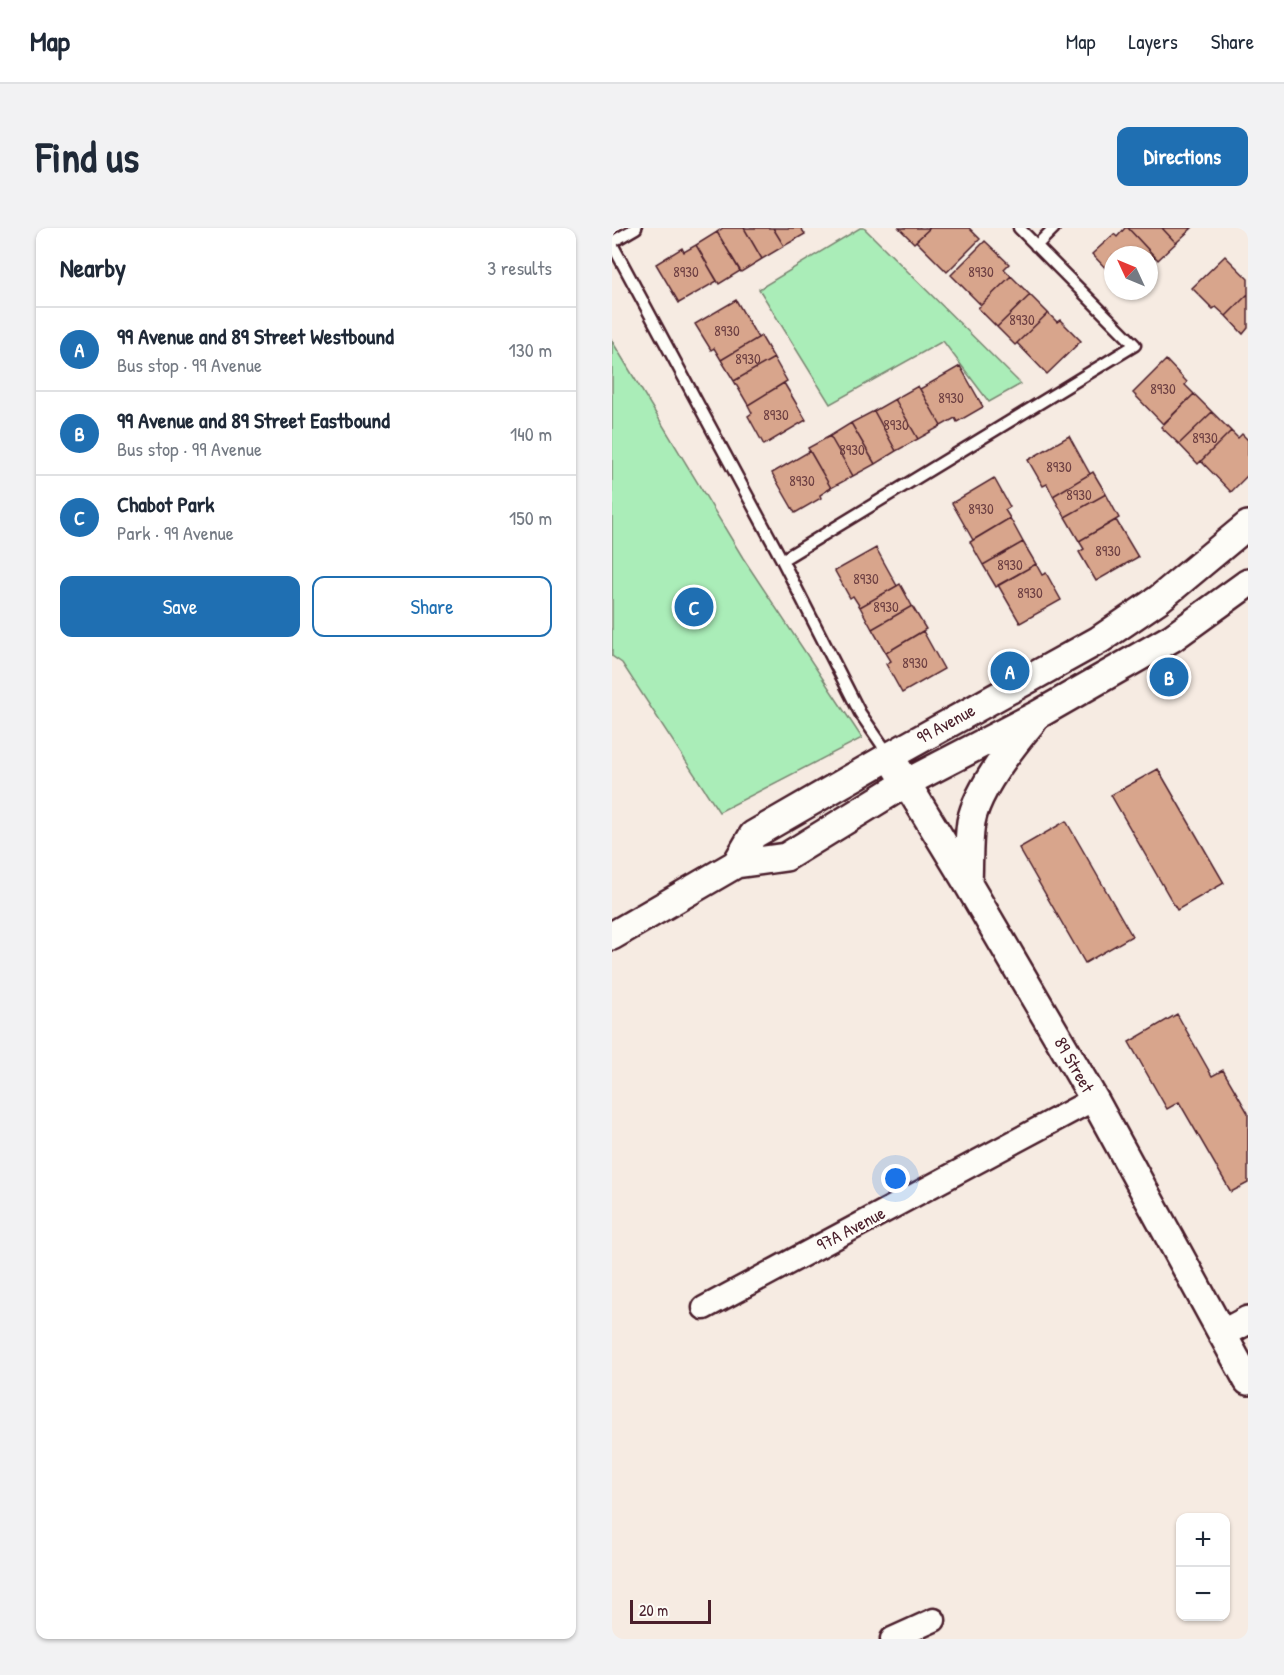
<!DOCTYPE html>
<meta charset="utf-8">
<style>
body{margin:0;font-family:"Patrick Hand",sans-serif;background:#f2f2f3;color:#1f2937}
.controls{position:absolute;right:18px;bottom:18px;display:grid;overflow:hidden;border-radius:12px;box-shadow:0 2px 4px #0004}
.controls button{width:54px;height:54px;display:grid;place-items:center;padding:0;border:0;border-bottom:2px solid #e0e1e3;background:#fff;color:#1f2937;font:30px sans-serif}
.compass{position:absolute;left:492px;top:18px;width:54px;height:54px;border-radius:50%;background:#fff;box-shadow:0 2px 4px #0004;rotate:314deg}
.scale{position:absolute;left:18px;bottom:15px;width:81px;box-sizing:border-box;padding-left:6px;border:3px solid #4a1f2b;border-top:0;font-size:16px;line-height:21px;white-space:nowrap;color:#4a1f2b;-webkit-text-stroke:4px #fdfcf7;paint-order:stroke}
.you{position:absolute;left:284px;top:951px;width:21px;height:21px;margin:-15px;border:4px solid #fff;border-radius:50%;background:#1a73e8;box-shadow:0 0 0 9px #1a73e833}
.badge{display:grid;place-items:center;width:39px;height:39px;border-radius:50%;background:#1f6fb2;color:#fff;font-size:20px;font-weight:700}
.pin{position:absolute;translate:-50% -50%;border:3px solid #fff;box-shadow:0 2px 6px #0006}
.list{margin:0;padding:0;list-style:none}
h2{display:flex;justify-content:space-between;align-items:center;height:78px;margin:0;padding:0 24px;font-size:26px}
h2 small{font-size:20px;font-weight:400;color:#747a83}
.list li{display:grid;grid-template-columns:39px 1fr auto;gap:18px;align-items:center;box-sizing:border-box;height:84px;padding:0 24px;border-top:2px solid #e0e1e3}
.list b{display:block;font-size:22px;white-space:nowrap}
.list p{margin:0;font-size:20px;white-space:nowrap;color:#747a83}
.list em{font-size:20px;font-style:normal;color:#747a83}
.actions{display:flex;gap:12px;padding:18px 24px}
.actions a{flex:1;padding:14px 0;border:2px solid #1f6fb2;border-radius:12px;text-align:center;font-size:21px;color:#1f6fb2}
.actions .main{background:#1f6fb2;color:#fff}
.map{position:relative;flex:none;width:636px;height:1411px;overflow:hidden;border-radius:12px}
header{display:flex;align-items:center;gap:36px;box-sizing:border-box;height:84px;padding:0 30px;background:#fff;border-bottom:2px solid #e0e1e3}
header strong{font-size:28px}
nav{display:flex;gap:33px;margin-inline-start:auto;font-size:21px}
.intro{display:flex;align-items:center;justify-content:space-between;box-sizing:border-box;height:144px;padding:0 36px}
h1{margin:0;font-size:42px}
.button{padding:15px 27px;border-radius:12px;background:#1f6fb2;color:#fff;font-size:21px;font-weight:700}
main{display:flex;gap:36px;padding:0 36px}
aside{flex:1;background:#fff;border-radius:12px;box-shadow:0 2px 4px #0004}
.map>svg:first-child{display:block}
</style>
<header>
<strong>Map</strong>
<nav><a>Map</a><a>Layers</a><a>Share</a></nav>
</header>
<div class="intro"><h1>Find us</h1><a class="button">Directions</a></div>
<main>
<aside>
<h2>Nearby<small>3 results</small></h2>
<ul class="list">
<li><span class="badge">A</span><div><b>99 Avenue and 89 Street Westbound</b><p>Bus stop · 99 Avenue</p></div><em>130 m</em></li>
<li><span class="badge">B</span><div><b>99 Avenue and 89 Street Eastbound</b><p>Bus stop · 99 Avenue</p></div><em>140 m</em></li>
<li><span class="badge">C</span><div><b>Chabot Park</b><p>Park · 99 Avenue</p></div><em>150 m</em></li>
</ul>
<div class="actions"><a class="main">Save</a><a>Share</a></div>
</aside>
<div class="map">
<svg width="636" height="1411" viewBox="0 0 636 1411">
<rect width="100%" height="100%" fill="#f6ebe2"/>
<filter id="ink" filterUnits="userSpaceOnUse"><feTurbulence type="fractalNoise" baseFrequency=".0167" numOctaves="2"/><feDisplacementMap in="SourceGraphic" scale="12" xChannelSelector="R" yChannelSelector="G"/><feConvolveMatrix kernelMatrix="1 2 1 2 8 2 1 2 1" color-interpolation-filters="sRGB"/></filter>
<g filter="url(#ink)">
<!-- green -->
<path fill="#aaedb8" stroke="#7a8672" stroke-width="1.5" d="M 248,0 L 252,0 L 409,156 L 377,174 L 331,113 L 218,176 L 147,61 Z
M 0,113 L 131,330 L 250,510 L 107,584 L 10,435 L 0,428 Z"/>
<!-- building -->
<path fill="#d8a58c" stroke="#4a1f2b" stroke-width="1.5" d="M 111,0 L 132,0 L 150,31 L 129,44 L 105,4 Z
M 132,0 L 161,0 L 172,18 L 150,31 Z
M 161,0 L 189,0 L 193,6 L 172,18 Z
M 287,0 L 318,0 L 302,15 Z
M 318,0 L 357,0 L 368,11 L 335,44 L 304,13 Z
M 513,0 L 516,0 L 543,29 L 537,35 L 537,27 L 501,27 L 501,48 L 480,26 L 502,6 L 505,9 Z
M 516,0 L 550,0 L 564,15 L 546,32 Z
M 550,0 L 580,0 L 564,15 Z
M 105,4 L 128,43 L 107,56 L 84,17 Z
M 373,13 L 397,36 L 392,41 L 399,48 L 369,77 L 339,47 Z
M 84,17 L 105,53 L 67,75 L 44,36 L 70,20 L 72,24 Z
M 613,28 L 636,51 L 636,66 L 614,88 L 604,79 L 601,81 L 580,60 Z
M 399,48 L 418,67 L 385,99 L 366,80 Z
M 636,66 L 636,100 L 631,106 L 614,88 Z
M 418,67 L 436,85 L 403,117 L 385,99 Z
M 124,72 L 146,110 L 109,132 L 102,120 L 99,122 L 83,96 Z
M 436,85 L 445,94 L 448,92 L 469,113 L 435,146 L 405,115 Z
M 149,108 L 162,130 L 122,153 L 109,132 Z
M 162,130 L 175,153 L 136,177 L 122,153 Z
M 554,132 L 575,154 L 573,157 L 582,166 L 551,196 L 521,165 Z
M 348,138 L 371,179 L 345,194 L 343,190 L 329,198 L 308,161 Z
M 172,155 L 194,192 L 152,217 L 136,188 L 140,185 L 136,177 Z
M 306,158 L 329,198 L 306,211 L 283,171 Z
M 582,166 L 600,184 L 567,216 L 549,199 Z
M 283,171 L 306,211 L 284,223 L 262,183 Z
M 262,183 L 284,223 L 263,236 L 239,195 Z
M 600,184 L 619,203 L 586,236 L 567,216 Z
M 239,195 L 263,236 L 241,248 L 218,208 Z
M 619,203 L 626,210 L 630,206 L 636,212 L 636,247 L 619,264 L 589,233 Z
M 218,208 L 241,248 L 219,260 L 196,220 Z
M 457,208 L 478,246 L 441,268 L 435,256 L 431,258 L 416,232 Z
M 198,223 L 219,260 L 208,267 L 209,270 L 183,285 L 160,245 Z
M 481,244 L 494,266 L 453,289 L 441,268 Z
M 382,250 L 398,279 L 393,282 L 398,290 L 361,312 L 340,275 Z
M 494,266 L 507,290 L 467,313 L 453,289 Z
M 398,290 L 411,314 L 371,337 L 358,314 Z
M 504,292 L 526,329 L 484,353 L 467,324 L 472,321 L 467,313 Z
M 411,314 L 424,336 L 384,359 L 371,337 Z
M 264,320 L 285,358 L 248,379 L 241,368 L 238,370 L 223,343 Z
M 424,336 L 430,347 L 434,345 L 449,372 L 408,395 L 386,357 Z
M 288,356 L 300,378 L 260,401 L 248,379 Z
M 300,378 L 314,401 L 274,425 L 260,401 Z
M 311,403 L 332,441 L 290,465 L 274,436 L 279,433 L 274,425 Z
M 546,541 L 612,655 L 565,682 L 499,567 Z
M 454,593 L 520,708 L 473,735 L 407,620 Z
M 565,786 L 600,848 L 611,842 L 636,885 L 636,955 L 619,964 L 567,874 L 555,881 L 517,814 Z"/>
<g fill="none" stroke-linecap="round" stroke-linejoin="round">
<defs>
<path id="service" d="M 0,14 L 24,0
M 0,16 L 170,332 L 248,485 L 277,527
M 424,18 L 442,0
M 170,332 L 523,117 L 407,0"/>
<path id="minor" d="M 92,1080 L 482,871
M 280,1411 L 322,1392"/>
<path id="tertiary" d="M 278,528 L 356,656 L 482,871 L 636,1153
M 124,636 L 141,607 L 278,528 L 487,412 L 547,371 L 636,297
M 356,656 C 357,636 356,614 359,594 C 365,562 399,519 420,494
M 0,708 L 124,636 L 174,629 L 294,555 L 427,486 L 560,410 L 636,355
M 610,1106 L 636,1092"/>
</defs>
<!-- service casing -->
<use href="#service" stroke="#4a1f2b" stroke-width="15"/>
<!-- minor casing -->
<use href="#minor" stroke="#4a1f2b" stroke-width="27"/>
<!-- tertiary casing -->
<use href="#tertiary" stroke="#4a1f2b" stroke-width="32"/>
<!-- service -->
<use href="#service" stroke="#fdfcf7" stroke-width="10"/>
<!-- minor -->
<use href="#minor" stroke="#fdfcf7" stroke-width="22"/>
<!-- tertiary -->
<use href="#tertiary" stroke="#fdfcf7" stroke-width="27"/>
</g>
</g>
<g text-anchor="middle" stroke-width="6" stroke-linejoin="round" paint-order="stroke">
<!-- number labels -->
<g font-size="15" fill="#6e4043">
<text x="74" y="49">8930</text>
<text x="369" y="49">8930</text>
<text x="410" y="97">8930</text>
<text x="115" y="108">8930</text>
<text x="136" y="136">8930</text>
<text x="551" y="166">8930</text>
<text x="339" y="175">8930</text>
<text x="164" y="192">8930</text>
<text x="284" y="202">8930</text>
<text x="593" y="215">8930</text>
<text x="240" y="227">8930</text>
<text x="447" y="244">8930</text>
<text x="190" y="258">8930</text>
<text x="467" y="272">8930</text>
<text x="369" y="286">8930</text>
<text x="496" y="328">8930</text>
<text x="398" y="342">8930</text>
<text x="254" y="356">8930</text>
<text x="418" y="370">8930</text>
<text x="274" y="384">8930</text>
<text x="303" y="440">8930</text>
</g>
<!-- street labels -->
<g font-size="18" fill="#4a1f2b" stroke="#fdfcf7">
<text transform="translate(334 496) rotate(-29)" y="6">99 Avenue</text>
<text transform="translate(462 837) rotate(60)" y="6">89 Street</text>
<text transform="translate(239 1001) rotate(-28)" y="6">97A Avenue</text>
</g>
</g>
</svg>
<div class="controls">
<button>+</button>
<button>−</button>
</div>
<svg class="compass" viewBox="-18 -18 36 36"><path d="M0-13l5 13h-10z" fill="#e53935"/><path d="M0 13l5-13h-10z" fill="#747a83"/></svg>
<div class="scale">20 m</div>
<div class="you"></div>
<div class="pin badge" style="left:398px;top:443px">A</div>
<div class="pin badge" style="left:557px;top:449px">B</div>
<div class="pin badge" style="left:82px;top:379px">C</div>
</div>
</main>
